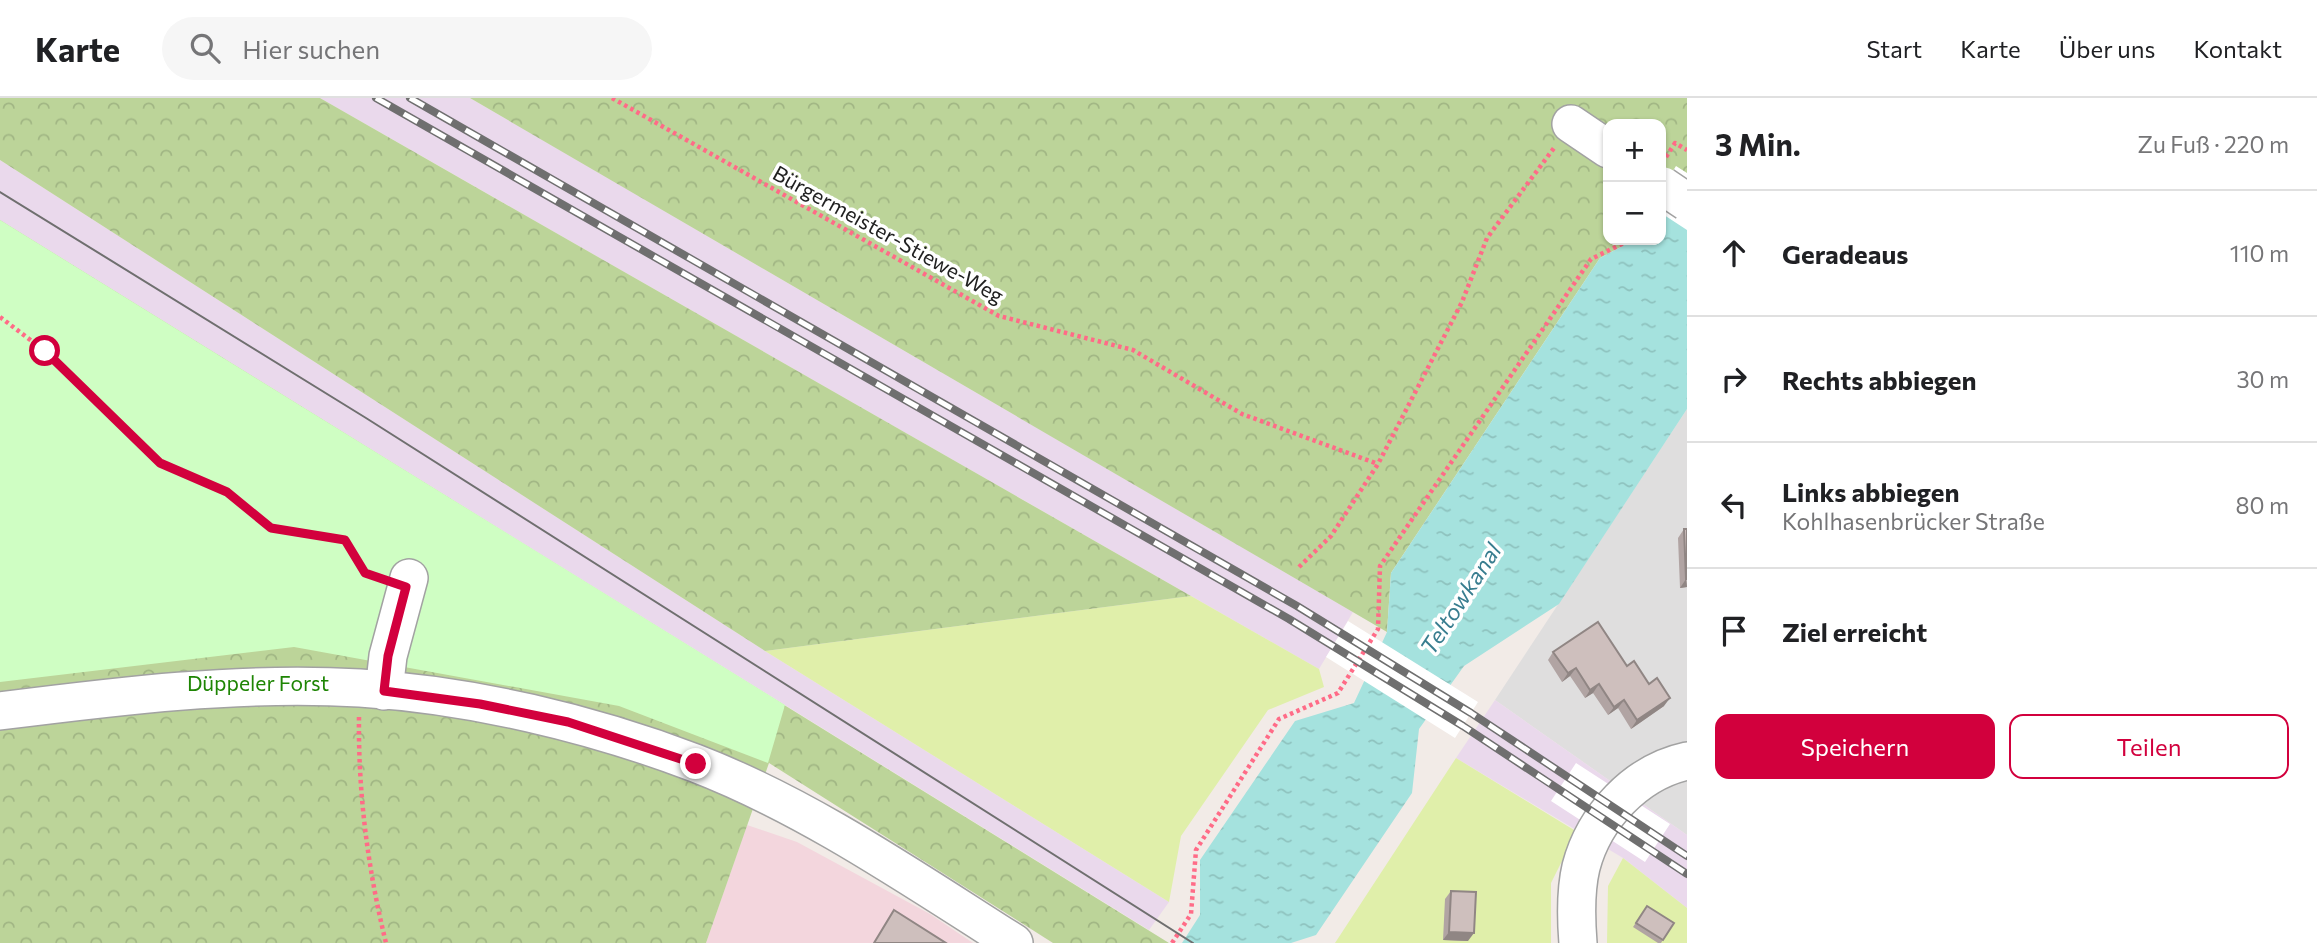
<!DOCTYPE html>
<html lang="de">
<meta charset="utf-8">
<style>
body{margin:0;font-family:Commissioner,sans-serif;background:#f6f6f6;color:#202124}
.controls{position:absolute;right:21px;top:21px;display:grid;overflow:hidden;border-radius:14px;box-shadow:0 2px 5px #0004}
.controls button{width:63px;height:63px;display:grid;place-items:center;padding:0;border:0;border-bottom:2px solid #e0e0e0;background:#fff;color:#202124;font:35px sans-serif}
.stop{position:absolute;width:21px;height:21px;margin:-16px;border:5px solid #d2003d;border-radius:50%;background:#fff}
.stop.end{background:#d2003d;border-color:#fff;box-shadow:0 2px 7px #0008}
.list{margin:0;padding:0;list-style:none}
h2{display:flex;justify-content:space-between;align-items:center;height:91px;margin:0;padding:0 28px;font-size:30px}
h2 small{font-size:23px;font-weight:400;color:#757577}
.list li{display:grid;grid-template-columns:46px 1fr auto;gap:21px;align-items:center;box-sizing:border-box;height:126px;padding:0 28px;border-top:2px solid #e0e0e0}
.list b{display:block;font-size:26px;white-space:nowrap}
.list p{margin:0;font-size:23px;white-space:nowrap;color:#757577}
.list em{font-size:23px;font-style:normal;color:#757577}
.actions{display:flex;gap:14px;padding:21px 28px}
.actions a{flex:1;padding:16px 0;border:2px solid #d2003d;border-radius:14px;text-align:center;font-size:24px;color:#d2003d}
.actions .main{background:#d2003d;color:#fff}
.icon{flex:none;width:38px;height:38px;fill:none;stroke:currentColor;stroke-width:2;stroke-linecap:round;stroke-linejoin:round}
.map{position:relative;flex:none;width:1687px;height:845px;overflow:hidden}
header{display:flex;align-items:center;gap:42px;box-sizing:border-box;height:98px;padding:0 35px;background:#fff;border-bottom:2px solid #e0e0e0}
header strong{font-size:33px}
nav{display:flex;gap:38px;margin-inline-start:auto;font-size:24px}
.search{width:490px;height:63px;background:#f6f6f6;display:flex;align-items:center;gap:18px;box-sizing:border-box;padding:0 24px;border-radius:38px;color:#757577;font-size:26px}
main{display:flex}
aside{flex:1;background:#fff}
.map>svg:first-child{display:block}
</style>
<header>
<strong>Karte</strong>
<div class="search"><svg class="icon" aria-label="search" viewBox="0 0 24 24"><circle cx="10" cy="10" r="6"/><path d="M15 15l6 6"/></svg>Hier suchen</div>
<nav><a>Start</a><a>Karte</a><a>Über uns</a><a>Kontakt</a></nav>
</header>
<main>
<div class="map">
<svg width="1687" height="845" viewBox="0 0 1687 845">
<defs>
<pattern id="forest-crowns" width="20" height="18" patternUnits="userSpaceOnUse" patternTransform="scale(1.75)"><rect width="20" height="18" fill="#bcd499"/><path d="M2 6a3 3 0 1 1 6 0M12 15a3 3 0 1 1 6 0" fill="none" stroke="#a1b684"/></pattern>
<pattern id="water-ripples" width="26" height="14" patternUnits="userSpaceOnUse" patternTransform="scale(1.75)"><rect width="26" height="14" fill="#a5e2de"/><path d="M2 4q2-2 4 0t4 0M15 11q2-2 4 0t4 0" fill="none" stroke="#8ec2be"/></pattern>
</defs>
<rect width="100%" height="100%" fill="#f2ebe7"/>
<!-- residential -->
<path fill="#dfdede" d="M 1687,311 L 1687,737 L 1495,602 Z"/>
<!-- commercial -->
<path fill="#f3d6dd" d="M 747,727 L 797,744 L 930,816 L 973,845 L 706,845 Z"/>
<!-- railway -->
<path fill="#ead9ec" d="M 320,0 L 470,0 L 1353,514 L 1319,571 Z
M 0,62 L 765,553 L 1169,804 L 1149,832 L 0,122 Z
M 1495,602 L 1687,737 L 1687,810 L 1623,760 L 1456,660 Z"/>
<!-- grass -->
<path fill="#e0efaa" d="M 1191,498 L 1319,571 L 1324,589 L 1268,612 L 1181,738 L 1169,804 L 765,553 Z
M 1456,660 L 1574,732 L 1584,719 L 1551,785 L 1551,845 L 1335,845 Z
M 1623,760 L 1687,810 L 1687,845 L 1607,845 L 1608,788 Z"/>
<!-- forest -->
<path fill="url(#forest-crowns)" d="M 0,0 L 320,0 L 1191,498 L 765,553 L 0,62 Z
M 470,0 L 1687,0 L 1687,77 L 1661,118 L 1661,26 L 1608,26 L 1608,142 L 1634,142 L 1600,160 L 1391,475 L 1387,534 Z
M 0,122 L 1169,845 L 1053,845 L 769,665 L 706,845 L 0,845 Z"/>
<!-- park -->
<path fill="#cffec3" d="M 0,122 L 785,607 L 768,665 L 619,608 L 294,549 L 0,584 Z"/>
<!-- water -->
<path fill="url(#water-ripples)" d="M 1687,77 L 1687,311 L 1559,506 L 1464,568 L 1419,631 L 1412,695 L 1316,837 L 1291,845 L 1182,845 L 1200,817 L 1200,762 L 1295,623 L 1354,605 L 1387,534 L 1391,475 L 1600,160 L 1634,142 L 1661,142 L 1661,118 Z"/>
<!-- pier -->
<path fill="#fff" d="M 1676,68 L 1687,75 L 1687,132 L 1661,115 L 1661,92 Z
M 1348,523 L 1478,604 L 1455,640 L 1326,559 Z
M 1576,665 L 1670,726 L 1645,764 L 1551,703 Z"/>
<g fill="none" stroke-linecap="round" stroke-linejoin="round">
<defs>
<path id="minor" d="M 1571,26 L 1608,51
M 384,593 L 388,558 L 409,480
M 0,613 C 119,598 239,583 360,590 C 472,597 590,625 695,665 C 807,708 913,781 1014,845
M 1578,845 C 1576,820 1575,794 1581,769 C 1594,719 1636,674 1687,663"/>
</defs>
<!-- minor casing -->
<use href="#minor" stroke="#a2a2a2" stroke-width="40"/>
<!-- path -->
<path stroke="#ff6b87" stroke-width="4.5" stroke-dasharray="3.5 3.5" stroke-linecap="butt" d="M 612,0 L 999,218 L 1133,252 L 1242,316 L 1378,366
M 1666,59 L 1675,45 L 1687,52
M 0,219 L 45,253 L 160,365 L 227,394 L 271,430 L 345,442 L 365,475 L 379,480
M 1299,469 L 1331,438 L 1378,366 L 1462,204 L 1487,140 L 1554,50
M 359,619 C 358,695 368,772 386,845
M 1172,845 L 1191,816 L 1196,752 L 1279,621 L 1338,595 L 1378,531 L 1380,468 L 1591,161 L 1630,142"/>
<!-- minor -->
<use href="#minor" stroke="#fff" stroke-width="37"/>
<!-- tram -->
<path stroke="#6f6f6f" stroke-width="2" d="M 0,94 L 366,320 L 1193,845"/>
<defs>
<path id="rail" d="M 376,0 L 1289,521 L 1463,628 L 1687,776
M 410,0 L 1297,508 L 1471,615 L 1687,758"/>
</defs>
<!-- rail casing -->
<use href="#rail" stroke="#6f6f6f" stroke-width="8"/>
<!-- rail -->
<use href="#rail" stroke="#fff" stroke-width="5" stroke-dasharray="16" stroke-linecap="butt"/>
<defs>
<path id="minor-bridge" d="M 1663,88 L 1687,104"/>
</defs>
<!-- minor-bridge casing -->
<use href="#minor-bridge" stroke="#a2a2a2" stroke-width="40" stroke-linecap="butt"/>
<!-- minor-bridge -->
<use href="#minor-bridge" stroke="#fff" stroke-width="37"/>
</g>
<!-- wall -->
<path fill="#b1a4a3" d="M 1684,431 L 1687,489 L 1680,490 L 1678,440 Z
M 1553,554 L 1627,568 L 1664,608 L 1631,631 L 1618,610 L 1608,617 L 1593,595 L 1585,600 L 1570,578 L 1562,584 L 1548,562 Z
M 1451,793 L 1468,843 L 1443,842 L 1445,801 Z
M 1647,808 L 1674,825 L 1661,845 L 1658,845 L 1633,829 Z"/>
<!-- shaded-wall -->
<path fill="#908684" d="M 1686,481 L 1687,489 L 1680,490 Z
M 1576,570 L 1570,578 L 1562,584 L 1568,575 Z
M 1599,586 L 1593,595 L 1585,600 L 1590,592 Z
M 1670,600 L 1664,608 L 1631,631 L 1637,622 Z
M 1624,602 L 1618,610 L 1608,617 L 1614,609 Z
M 1449,834 L 1474,835 L 1468,843 L 1443,842 Z"/>
<!-- building -->
<path fill="#cebfbd" stroke="#908684" stroke-width="2" d="M 1684,431 L 1687,431 L 1687,481 L 1686,481 Z
M 1598,524 L 1627,568 L 1634,563 L 1649,586 L 1657,580 L 1670,600 L 1637,622 L 1624,602 L 1614,609 L 1599,586 L 1590,592 L 1576,570 L 1568,575 L 1553,554 Z
M 1451,793 L 1476,794 L 1474,835 L 1449,834 Z
M 1647,808 L 1674,825 L 1663,842 L 1636,825 Z
M 894,812 L 946,845 L 874,845 Z"/>
<g fill="none" stroke-linecap="round" stroke-linejoin="round">
<!-- route -->
<path stroke="#d2003d" stroke-width="9" d="M 45,253 L 160,365 L 227,394 L 271,430 L 345,442 L 365,475 L 406,489 L 388,558 L 384,593 L 480,606 L 568,624 L 696,666"/>
</g>
<g text-anchor="middle" stroke-width="7" stroke-linejoin="round" paint-order="stroke">
<!-- street labels -->
<g font-size="21" fill="#212121" stroke="#fff">
<text transform="translate(888 137) rotate(29)" y="7">Bürgermeister-Stiewe-Weg</text>
</g>
<!-- park labels -->
<g font-size="21" fill="#1e8504" stroke="#fff">
<text x="258" y="593">Düppeler Forst</text>
</g>
<!-- water labels -->
<g font-size="23" font-style="italic" fill="#387d8f" stroke="#fff">
<text transform="translate(1461 501) rotate(-57)" y="8">Teltowkanal</text>
</g>
</g>
</svg>
<div class="controls">
<button>+</button>
<button>−</button>
</div>
<div class="stop" style="left:45px;top:253px"></div>
<div class="stop end" style="left:696px;top:666px"></div>
</div>
<aside>
<h2>3 Min.<small>Zu Fuß · 220 m</small></h2>
<ul class="list">
<li><svg class="icon" aria-label="ahead" viewBox="0 0 24 24"><path d="M12 20V5M6 11l6-6 6 6"/></svg><div><b>Geradeaus</b></div><em>110 m</em></li>
<li><svg class="icon" aria-label="right" viewBox="0 0 24 24"><path d="M7 20v-9h11M14 6l5 5-5 5"/></svg><div><b>Rechts abbiegen</b></div><em>30 m</em></li>
<li><svg class="icon" aria-label="left" viewBox="0 0 24 24"><path d="M17 20v-9H6M10 6l-5 5 5 5"/></svg><div><b>Links abbiegen</b><p>Kohlhasenbrücker Straße</p></div><em>80 m</em></li>
<li><svg class="icon" aria-label="arrive" viewBox="0 0 24 24"><path d="M6 21V4h12l-3 4 3 4H6"/></svg><div><b>Ziel erreicht</b></div></li>
</ul>
<div class="actions"><a class="main">Speichern</a><a>Teilen</a></div>
</aside>
</main>
